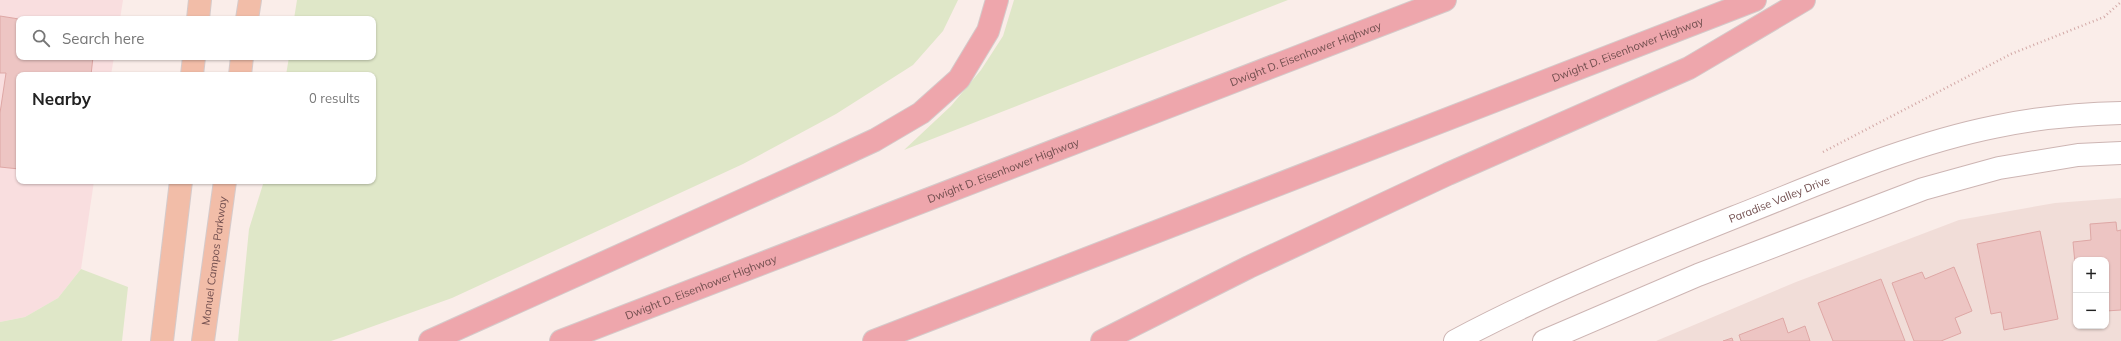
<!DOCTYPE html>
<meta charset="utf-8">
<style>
body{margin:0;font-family:Mulish,sans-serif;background:#f2f2f2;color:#222}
.controls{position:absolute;right:12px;bottom:12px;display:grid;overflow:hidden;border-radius:8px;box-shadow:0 1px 3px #0004}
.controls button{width:36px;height:36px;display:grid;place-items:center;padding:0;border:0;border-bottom:1px solid #e0e0e0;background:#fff;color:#222;font:20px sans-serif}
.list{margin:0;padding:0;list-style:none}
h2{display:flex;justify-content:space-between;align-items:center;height:52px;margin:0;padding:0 16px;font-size:17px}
h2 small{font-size:13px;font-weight:400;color:#767676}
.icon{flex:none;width:22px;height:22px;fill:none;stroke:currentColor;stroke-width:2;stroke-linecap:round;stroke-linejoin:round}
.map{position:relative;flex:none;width:2121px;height:341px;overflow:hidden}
.search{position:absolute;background:#fff;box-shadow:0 1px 3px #0004;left:16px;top:16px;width:360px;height:44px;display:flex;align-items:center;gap:10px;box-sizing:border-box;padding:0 14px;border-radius:8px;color:#767676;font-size:15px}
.panel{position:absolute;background:#fff;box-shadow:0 1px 3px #0004;left:16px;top:72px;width:360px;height:112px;border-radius:8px}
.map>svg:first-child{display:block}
</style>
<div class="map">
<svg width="2121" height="341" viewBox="0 0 2121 341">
<rect width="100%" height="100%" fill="#faede9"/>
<!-- residential -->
<path fill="#f1ddd8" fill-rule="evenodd" d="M 2121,198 L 2121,341 L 1656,341 L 1796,282 L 1959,220 L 2055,203 ZM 2076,260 L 2106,260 L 2106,326 L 2076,326 Z"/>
<!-- commercial -->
<path fill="#f9dedf" d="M 0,0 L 123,0 L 120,19 L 19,19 L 19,57 L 114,57 L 111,75 L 19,75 L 19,181 L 94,181 L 81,269 L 58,298 L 25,317 L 0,322 Z"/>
<!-- green -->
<path fill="#dfe7c8" d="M 297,0 L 958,0 L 943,31 L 913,65 L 836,114 L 743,164 L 452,298 L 343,337 L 331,341 L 238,341 L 249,229 L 264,181 L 373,181 L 373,75 L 286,75 L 289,57 L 373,57 L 373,19 L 294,19 Z
M 1014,0 L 1288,0 L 904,150 L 951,106 L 981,70 L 1003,36 Z
M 81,269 L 128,287 L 122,341 L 0,341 L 0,322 L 25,317 L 58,298 Z"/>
<!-- building -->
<path fill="#edc5c3" stroke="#dea7a5" d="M 0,16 L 19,19 L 19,57 L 93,57 L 91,75 L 19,75 L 19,169 L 0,167 L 0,113 L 6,73 L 0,73 Z
M 2116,222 L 2117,231 L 2121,230 L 2121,310 L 2106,311 L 2106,260 L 2076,260 L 2076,274 L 2073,242 L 2091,240 L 2090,224 Z
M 2040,231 L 2058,319 L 2004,330 L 2001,312 L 1991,314 L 1977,244 Z
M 1954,267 L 1972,311 L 1955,318 L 1961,333 L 1941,341 L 1914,341 L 1892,283 L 1922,272 L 1925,279 Z
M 1881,279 L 1905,341 L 1833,341 L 1818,303 Z
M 1783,318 L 1788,333 L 1805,326 L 1810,341 L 1741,341 L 1739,335 Z
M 1732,338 L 1733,341 L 1723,341 Z"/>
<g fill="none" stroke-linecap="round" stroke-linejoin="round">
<defs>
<g id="minor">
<path id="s1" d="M 1455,341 C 1545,293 1640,255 1735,217 C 1819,184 1905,145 1994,127 C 2036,118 2078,114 2121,113"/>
<path d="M 1544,341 L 1698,275 L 1923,189 L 1999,168 L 2078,155 L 2121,153"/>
</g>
<g id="major">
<path d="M 198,19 L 200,0"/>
<path d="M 247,19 L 250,0"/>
<path d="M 192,75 L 194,57"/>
<path d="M 240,75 L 242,57"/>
<path d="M 162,341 L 181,181"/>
<path id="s2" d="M 203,341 L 225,181"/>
</g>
<g id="highway">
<path d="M 430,341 L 821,165 L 875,140 L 921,113 L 959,79 L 988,31 L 997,0"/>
<path id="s3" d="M 561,341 L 1445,0"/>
<path id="s4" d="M 874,341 L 1755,0"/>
<path d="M 1102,341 L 1249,267 L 1448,174 L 1689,68 L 1804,0"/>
</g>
</defs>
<!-- minor casing -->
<use href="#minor" stroke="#cdb5b3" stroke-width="24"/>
<!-- major casing -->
<use href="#major" stroke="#d5caca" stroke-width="24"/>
<!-- highway casing -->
<use href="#highway" stroke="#d5caca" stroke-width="24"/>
<!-- path -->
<path stroke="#d2a8a6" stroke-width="2.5" stroke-dasharray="1 3" stroke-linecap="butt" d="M 1823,152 L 2011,54 L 2104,17 L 2121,2"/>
<!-- minor -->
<use href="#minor" stroke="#fff" stroke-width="22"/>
<!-- major -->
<use href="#major" stroke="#f2bda8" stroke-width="22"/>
<!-- highway -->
<use href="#highway" stroke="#eea6ac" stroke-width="22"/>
</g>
<g text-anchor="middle" stroke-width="3" stroke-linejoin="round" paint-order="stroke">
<!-- street labels -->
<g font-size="11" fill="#724f4f" stroke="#fdf2ef">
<text dy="4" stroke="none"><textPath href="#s4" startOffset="808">Dwight D. Eisenhower Highway</textPath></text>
<text dy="4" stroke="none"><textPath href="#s3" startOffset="798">Dwight D. Eisenhower Highway</textPath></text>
<text dy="4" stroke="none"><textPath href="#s3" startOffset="474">Dwight D. Eisenhower Highway</textPath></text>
<text dy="4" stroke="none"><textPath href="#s1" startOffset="354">Paradise Valley Drive</textPath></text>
<text dy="4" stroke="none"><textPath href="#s2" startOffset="81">Manuel Campos Parkway</textPath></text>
<text dy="4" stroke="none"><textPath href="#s3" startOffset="150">Dwight D. Eisenhower Highway</textPath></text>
</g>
</g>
</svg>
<div class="controls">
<button>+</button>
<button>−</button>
</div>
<div class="search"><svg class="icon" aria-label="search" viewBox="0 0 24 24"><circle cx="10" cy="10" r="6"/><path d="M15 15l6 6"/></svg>Search here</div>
<section class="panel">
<h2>Nearby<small>0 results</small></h2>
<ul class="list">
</ul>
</section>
</div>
